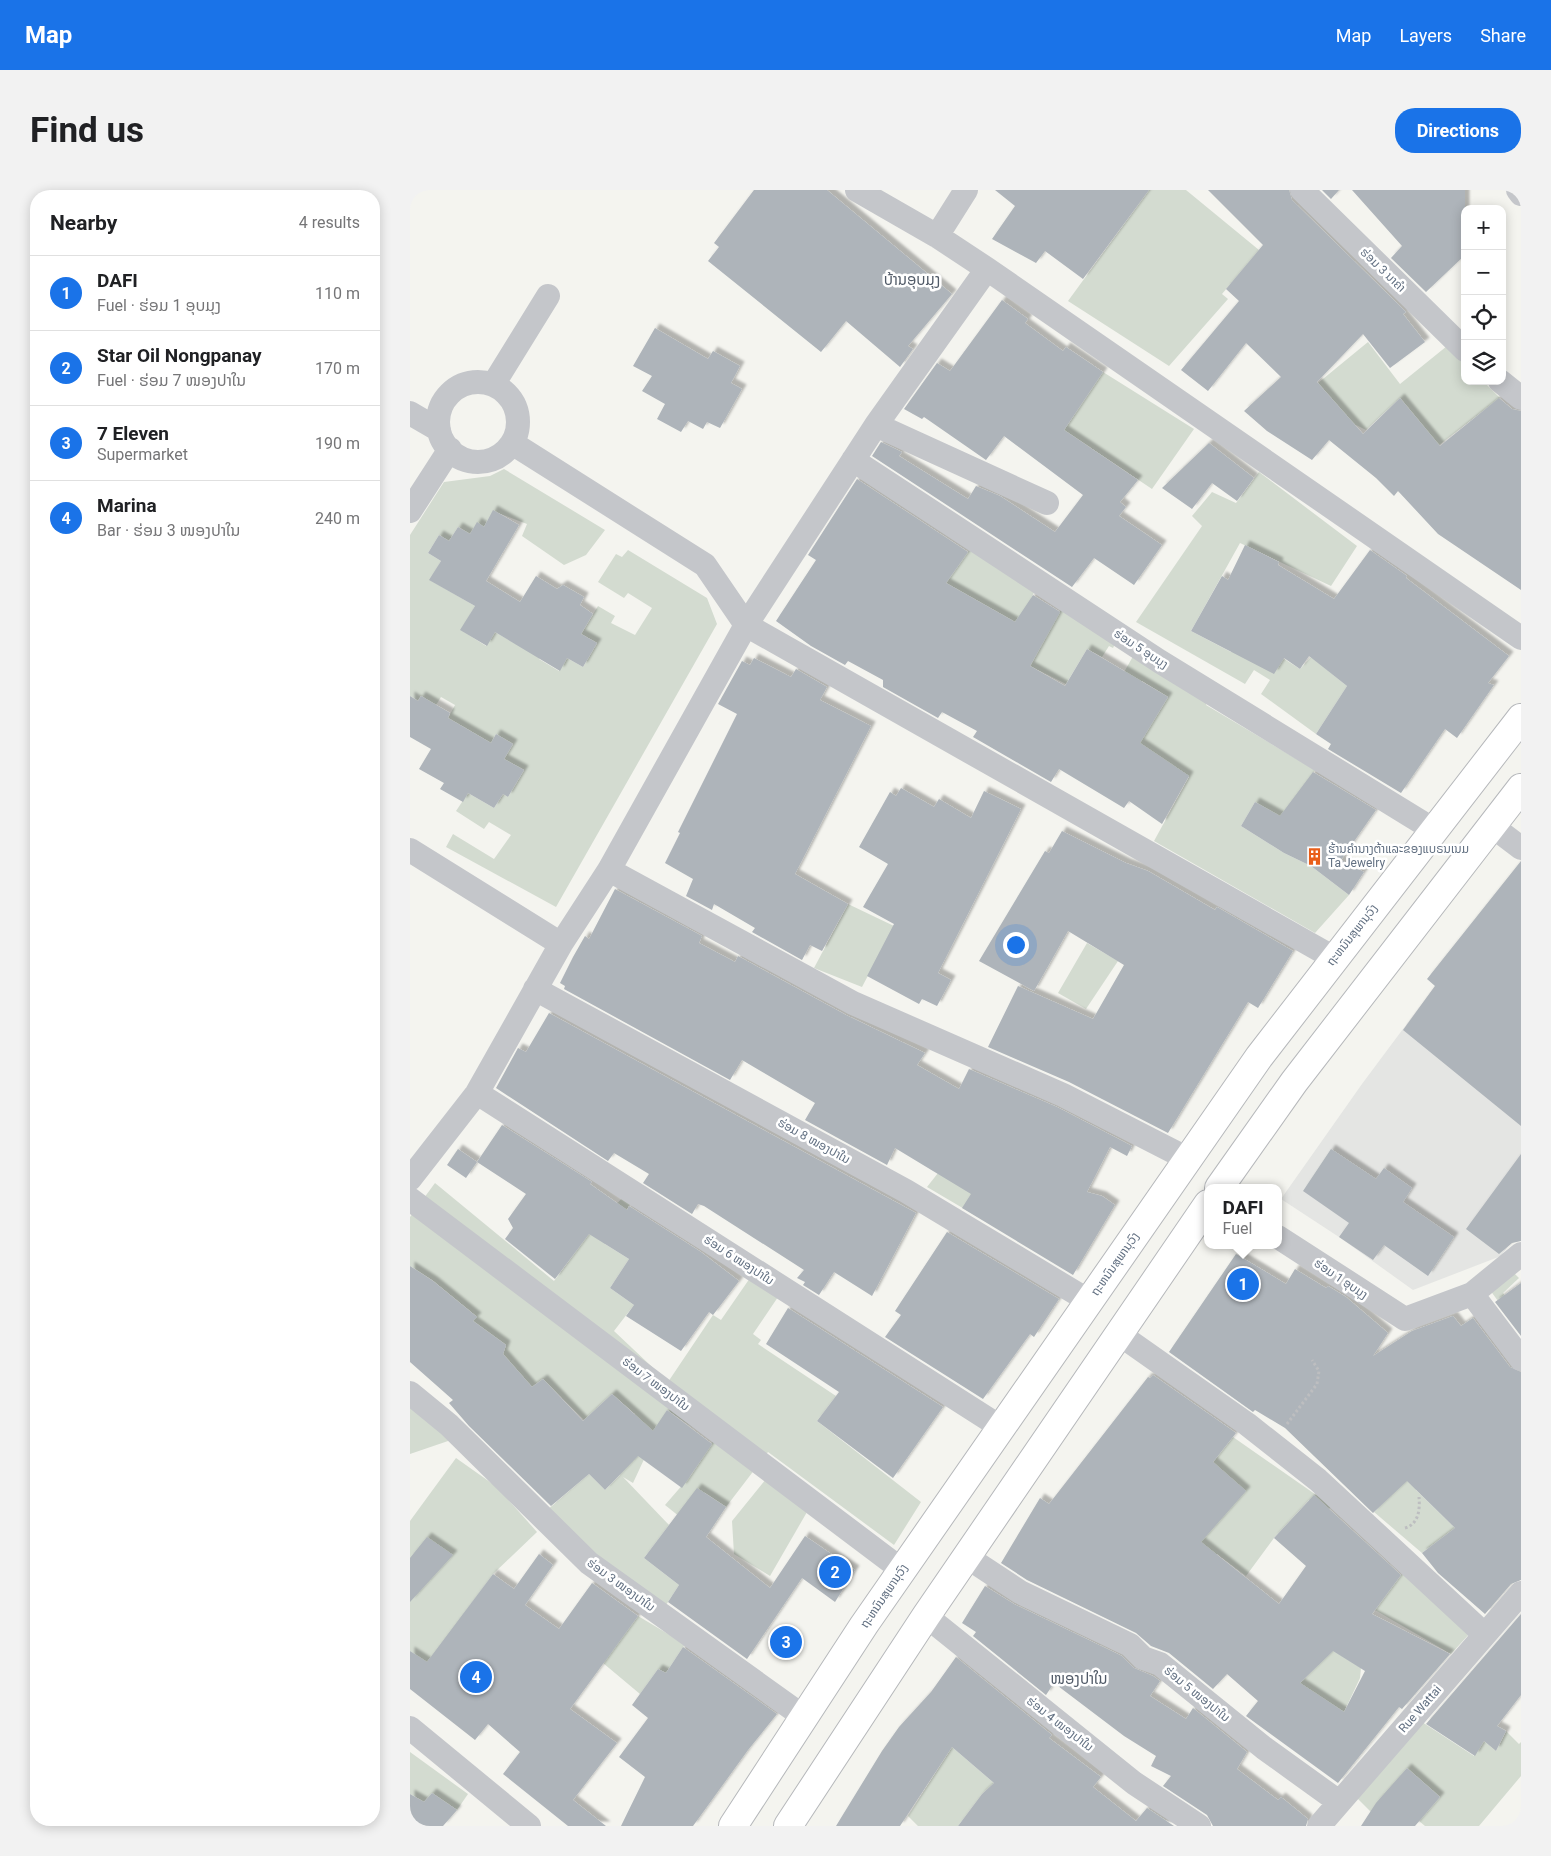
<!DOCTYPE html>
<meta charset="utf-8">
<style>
body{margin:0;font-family:Roboto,"Noto Sans Lao",sans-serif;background:#f2f2f2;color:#202124}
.controls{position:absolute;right:15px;top:15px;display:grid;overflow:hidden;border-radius:10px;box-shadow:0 2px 12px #0003}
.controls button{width:45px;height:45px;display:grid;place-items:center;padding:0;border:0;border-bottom:1px solid #e0e0e0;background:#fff;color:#202124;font:25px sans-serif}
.you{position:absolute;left:605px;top:754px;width:18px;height:18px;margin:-12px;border:4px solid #fff;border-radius:50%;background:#1a73e8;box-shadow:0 0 0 8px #1a73e833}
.badge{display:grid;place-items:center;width:32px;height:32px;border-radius:50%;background:#1a73e8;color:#fff;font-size:16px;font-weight:700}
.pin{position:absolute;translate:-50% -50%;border:2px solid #fff;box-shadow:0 1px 5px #0006}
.popup{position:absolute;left:794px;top:994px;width:78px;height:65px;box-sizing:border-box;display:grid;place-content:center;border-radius:10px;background:#fff;filter:drop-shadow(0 1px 4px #0005);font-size:16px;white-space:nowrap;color:#757577}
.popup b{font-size:19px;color:#202124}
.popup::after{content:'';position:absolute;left:50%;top:100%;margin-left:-10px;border:10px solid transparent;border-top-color:#fff}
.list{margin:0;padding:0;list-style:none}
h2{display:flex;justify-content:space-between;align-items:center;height:65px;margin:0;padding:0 20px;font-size:21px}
h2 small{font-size:16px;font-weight:400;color:#757577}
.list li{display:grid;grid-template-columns:32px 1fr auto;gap:15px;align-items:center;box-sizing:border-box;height:75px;padding:0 20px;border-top:1px solid #e0e0e0}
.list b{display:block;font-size:19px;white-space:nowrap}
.list p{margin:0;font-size:16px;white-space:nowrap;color:#757577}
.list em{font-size:16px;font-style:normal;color:#757577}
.icon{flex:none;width:28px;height:28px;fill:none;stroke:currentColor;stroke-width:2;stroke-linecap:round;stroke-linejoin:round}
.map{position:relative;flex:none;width:1111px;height:1636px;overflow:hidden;border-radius:20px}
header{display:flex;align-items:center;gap:30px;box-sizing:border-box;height:70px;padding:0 25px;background:#1a73e8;color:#fff}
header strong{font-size:24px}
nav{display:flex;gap:28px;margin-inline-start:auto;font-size:18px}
.intro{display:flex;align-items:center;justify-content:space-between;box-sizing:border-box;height:120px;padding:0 30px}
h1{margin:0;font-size:35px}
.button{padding:12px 22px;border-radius:20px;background:#1a73e8;color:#fff;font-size:18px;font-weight:700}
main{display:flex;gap:30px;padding:0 30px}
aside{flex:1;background:#fff;border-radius:20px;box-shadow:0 2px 12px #0003}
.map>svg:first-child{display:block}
</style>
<header>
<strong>Map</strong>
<nav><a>Map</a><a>Layers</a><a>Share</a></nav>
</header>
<div class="intro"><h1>Find us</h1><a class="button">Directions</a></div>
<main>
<aside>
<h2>Nearby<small>4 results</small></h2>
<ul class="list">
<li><span class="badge">1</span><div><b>DAFI</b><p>Fuel · ຮ່ອມ 1 ອຸບມຸງ</p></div><em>110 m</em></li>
<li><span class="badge">2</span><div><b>Star Oil Nongpanay</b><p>Fuel · ຮ່ອມ 7 ໜອງປາໃນ</p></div><em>170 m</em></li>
<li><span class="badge">3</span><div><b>7 Eleven</b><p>Supermarket</p></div><em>190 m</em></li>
<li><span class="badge">4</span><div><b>Marina</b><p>Bar · ຮ່ອມ 3 ໜອງປາໃນ</p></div><em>240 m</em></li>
</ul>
</aside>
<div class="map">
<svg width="1111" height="1636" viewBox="0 0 1111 1636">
<defs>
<filter id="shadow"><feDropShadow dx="4.5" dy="-4.5" stdDeviation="1" flood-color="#0004"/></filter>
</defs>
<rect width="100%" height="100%" fill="#f4f4ef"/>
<!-- built -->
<path fill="#e4e5e3" d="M 1025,796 L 1111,866 L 1111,1038 L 1091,1066 L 1003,1100 L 929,1047 L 871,1009 L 952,894 Z"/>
<!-- green -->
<path fill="#d3dbd0" d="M 739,0 L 776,0 L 849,60 L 812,104 L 818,109 L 759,176 L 658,111 Z
M 958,152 L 990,194 L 1037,156 L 1055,173 L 1055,191 L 1073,191 L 1090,208 L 1029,255 L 990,208 L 956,240 L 944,234 L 908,193 Z
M 693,182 L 784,239 L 742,299 L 654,240 Z
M 94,279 L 195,340 L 176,365 L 154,375 L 112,346 L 117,334 L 83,321 L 74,337 L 67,333 L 60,344 L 48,337 L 39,351 L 29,345 L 18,363 L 31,371 L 20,390 L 65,416 L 51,440 L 76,456 L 85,442 L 104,453 L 133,462 L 129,469 L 149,481 L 157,468 L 173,477 L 187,453 L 171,444 L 188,416 L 205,426 L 201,433 L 225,445 L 242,418 L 218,403 L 214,408 L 188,392 L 206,364 L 212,367 L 218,360 L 297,408 L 307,434 L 146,717 L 36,657 L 43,644 L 84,669 L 101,645 L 79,632 L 74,639 L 46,621 L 58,603 L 84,618 L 93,604 L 98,607 L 114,580 L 94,569 L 103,554 L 86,544 L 81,553 L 38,528 L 45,515 L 31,507 L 26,515 L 11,506 L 8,511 L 0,506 L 0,345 L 34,292 L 80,286 Z
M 849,282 L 947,356 L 921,396 L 830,353 L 781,441 L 821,462 L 846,416 L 868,465 L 890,479 L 901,467 L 937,496 L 906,544 L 851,504 L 860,490 L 844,480 L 835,494 L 726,432 L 792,336 L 782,326 L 802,302 L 826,313 Z
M 560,359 L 626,398 L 617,417 L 605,432 L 536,393 Z
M 653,415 L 707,450 L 703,458 L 699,456 L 692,467 L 677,459 L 656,494 L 620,476 Z
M 726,461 L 799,509 L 796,515 L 905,580 L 871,627 L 845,612 L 831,636 L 874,663 L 901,676 L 939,705 L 905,743 L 744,651 L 779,587 L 729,554 L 758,507 L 732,491 L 702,540 L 713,484 Z
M 438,714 L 484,736 L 452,797 L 404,778 Z
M 677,753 L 708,771 L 676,819 L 648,803 Z
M 528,983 L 582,1016 L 573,1030 L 517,997 Z
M 25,993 L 144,1091 L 178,1045 L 213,1007 L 221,1013 L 195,1054 L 219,1069 L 200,1098 L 224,1115 L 204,1141 L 258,1192 L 303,1125 L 311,1130 L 340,1088 L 368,1107 L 343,1144 L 351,1150 L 348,1154 L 426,1206 L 407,1231 L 511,1312 L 484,1355 L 358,1262 L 316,1317 L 295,1303 L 275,1331 L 255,1315 L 281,1285 L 303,1251 L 257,1220 L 223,1293 L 213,1287 L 259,1335 L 234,1368 L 269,1395 L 256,1415 L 184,1365 L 136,1321 L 179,1284 L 195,1300 L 210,1285 L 201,1261 L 225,1224 L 202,1204 L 174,1230 L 133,1189 L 122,1197 L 93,1164 L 96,1155 L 63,1131 L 66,1126 L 22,1090 L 0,1076 L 0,1027 Z
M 1102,1081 L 1109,1088 L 1093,1103 L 1111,1123 L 1111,1143 L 1080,1100 Z
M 0,1214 L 41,1250 L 0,1264 Z
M 823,1247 L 922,1316 L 915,1323 L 899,1310 L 864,1348 L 836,1386 L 807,1364 L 791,1383 L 775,1372 L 783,1297 Z
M 46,1268 L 87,1297 L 127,1342 L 83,1384 L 55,1422 L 29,1483 L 0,1461 L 0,1331 Z
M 1004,1283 L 1006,1300 L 1045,1338 L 1012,1363 L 964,1322 Z
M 356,1289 L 397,1322 L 360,1386 L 324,1364 L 322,1331 Z
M 994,1381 L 1061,1442 L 1041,1464 L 965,1420 Z
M 228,1426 L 275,1454 L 256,1483 L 248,1479 L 230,1504 L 193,1473 Z
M 908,1451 L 951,1478 L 950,1488 L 934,1522 L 889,1494 L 908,1475 Z
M 1012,1532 L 1064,1566 L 1074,1551 L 1086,1561 L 1096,1541 L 1109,1554 L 1111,1552 L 1111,1586 L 1069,1636 L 1015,1636 L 1009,1631 L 1030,1607 L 997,1578 L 961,1622 L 945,1606 Z
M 542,1557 L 584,1593 L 572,1604 L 548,1636 L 508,1636 L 498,1626 Z
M 0,1562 L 58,1604 L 47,1620 L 22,1603 L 14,1612 L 0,1604 Z"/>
<!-- building -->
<path fill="#aeb4ba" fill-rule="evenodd" filter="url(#shadow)" d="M 344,0 L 417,0 L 542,104 L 498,156 L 503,159 L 490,177 L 436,131 L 411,162 L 298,71 L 309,57 L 304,53 Z
M 585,0 L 739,0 L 673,89 L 635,61 L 626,73 L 582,49 L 605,16 Z
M 798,0 L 879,0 L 882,10 L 996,122 L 993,124 L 1015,152 L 980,178 L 953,144 L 907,192 L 953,244 L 990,208 L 1030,256 L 1089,208 L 1102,219 L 1111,221 L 1111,400 L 1028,344 L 988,301 L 984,306 L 966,288 L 919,250 L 902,270 L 857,241 L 834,221 L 871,187 L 836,153 L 798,201 L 771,180 L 829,111 L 816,99 L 853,55 Z
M 912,0 L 929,0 L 921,9 Z
M 942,0 L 1055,0 L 1055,65 L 1016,102 L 981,68 L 992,56 Z
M 592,110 L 618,129 L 615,133 L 653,161 L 656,157 L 693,182 L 654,240 L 728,290 L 710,312 L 716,317 L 709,326 L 752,355 L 724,395 L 684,368 L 662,397 L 462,266 L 471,252 L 492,262 L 489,266 L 558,309 L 566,296 L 590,306 L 645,342 L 673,305 L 594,246 L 576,270 L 514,227 L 512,229 L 494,219 L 527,173 L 540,181 Z
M 245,138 L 298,169 L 303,161 L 330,176 L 321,193 L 332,199 L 310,238 L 297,232 L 293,239 L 278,231 L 271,242 L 247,229 L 255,214 L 232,201 L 242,186 L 223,176 Z
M 799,253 L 844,288 L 827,311 L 802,293 L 782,319 L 752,298 Z
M 447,289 L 558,362 L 536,393 L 605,432 L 623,405 L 650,422 L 620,476 L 655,496 L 677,459 L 758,507 L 730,553 L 779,586 L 752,634 L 719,611 L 714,618 L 649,579 L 641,592 L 563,547 L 567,541 L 532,522 L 528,528 L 473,497 L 473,490 L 438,471 L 435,475 L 401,456 L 366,431 L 406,370 L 398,365 Z
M 83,320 L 109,335 L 76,391 L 110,412 L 126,386 L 147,399 L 153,395 L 174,407 L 170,415 L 183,424 L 171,444 L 187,453 L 173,477 L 157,468 L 150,481 L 85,442 L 77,456 L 50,440 L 65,416 L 19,390 L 31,371 L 18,363 L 29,345 L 39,351 L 48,337 L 60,344 L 67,332 L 74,337 Z
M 835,355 L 869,372 L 868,375 L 924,409 L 960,360 L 997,386 L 996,388 L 1099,466 L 1078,493 L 1084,495 L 1047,548 L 1035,539 L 991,603 L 918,559 L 921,554 L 906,544 L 937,496 L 899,466 L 890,479 L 874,468 L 864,484 L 781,441 L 812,386 L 818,390 Z
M 344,468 L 381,487 L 386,479 L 417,497 L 410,510 L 461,536 L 385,684 L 438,714 L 412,761 L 400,755 L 392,770 L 342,742 L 345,738 L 304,714 L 302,720 L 276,706 L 283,689 L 255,673 L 270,643 L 268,642 L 327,524 L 308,514 L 332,471 L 340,475 Z
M 0,506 L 8,511 L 11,506 L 40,523 L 38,528 L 81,553 L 86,544 L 103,554 L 94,569 L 114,580 L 98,607 L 93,604 L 84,618 L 58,603 L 53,612 L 30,599 L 34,593 L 9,579 L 21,559 L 0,547 Z
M 903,582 L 966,620 L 931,670 L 954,682 L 939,705 L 901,676 L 874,663 L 831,636 L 845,612 L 870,626 Z
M 491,598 L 524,617 L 529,609 L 561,628 L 574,601 L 611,619 L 528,783 L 541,790 L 527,816 L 512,809 L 509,814 L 457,786 L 484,734 L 453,717 L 478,674 L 449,657 L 480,602 L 486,606 Z
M 652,641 L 716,673 L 738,681 L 805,720 L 807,717 L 883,761 L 848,818 L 838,812 L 758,943 L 659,892 L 578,857 L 608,796 L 683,829 L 714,775 L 658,741 L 624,801 L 569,771 L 635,661 L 639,663 Z
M 1111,671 L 1111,936 L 993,840 L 1025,796 L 1017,789 Z
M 205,699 L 292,746 L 289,753 L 325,772 L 328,766 L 436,825 L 515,863 L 507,875 L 549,899 L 559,879 L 647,917 L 722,956 L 717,966 L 700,957 L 677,1002 L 692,1006 L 705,1015 L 663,1085 L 552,1018 L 561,1004 L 485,958 L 477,975 L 395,930 L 405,913 L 332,870 L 320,890 L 154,799 L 155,796 L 150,793 L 163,767 L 175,746 L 179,749 Z
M 139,823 L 506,1023 L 462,1106 L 424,1082 L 409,1105 L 393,1095 L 395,1092 L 387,1088 L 394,1080 L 294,1016 L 288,1014 L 282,1024 L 233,993 L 239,984 L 204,963 L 198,971 L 86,898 L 108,858 L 116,862 Z
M 92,935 L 182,992 L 180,994 L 217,1020 L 219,1016 L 291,1062 L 329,1091 L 303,1125 L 299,1122 L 271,1161 L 216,1126 L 224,1115 L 200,1098 L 219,1069 L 179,1044 L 145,1089 L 95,1049 L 103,1038 L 98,1029 L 116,1004 L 67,972 Z
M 48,959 L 67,972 L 56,988 L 37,975 Z
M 921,959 L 966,989 L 974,978 L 1002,998 L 993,1012 L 1044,1047 L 1018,1086 L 974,1055 L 963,1070 L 929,1047 L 939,1033 L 893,1001 Z
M 1111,964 L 1111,1051 L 1102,1053 L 1089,1064 L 1056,1039 Z
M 537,1042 L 649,1109 L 624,1147 L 620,1144 L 573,1209 L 475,1147 L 491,1125 L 485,1121 Z
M 826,1064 L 876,1094 L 885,1079 L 916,1098 L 918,1096 L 936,1107 L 978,1143 L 963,1166 L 1002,1141 L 1043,1126 L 1051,1136 L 1063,1128 L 1100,1177 L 1111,1182 L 1111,1390 L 1101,1394 L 1075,1424 L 1028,1383 L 1012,1363 L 1045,1338 L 997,1291 L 963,1323 L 875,1238 L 845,1220 L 843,1222 L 759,1162 Z
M 0,1076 L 23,1091 L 67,1127 L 63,1131 L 96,1155 L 93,1164 L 122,1197 L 133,1189 L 173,1231 L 202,1204 L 243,1241 L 257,1220 L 302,1254 L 272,1298 L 228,1266 L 195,1300 L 179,1284 L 141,1316 L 59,1236 L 39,1213 L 43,1210 L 0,1172 Z
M 1111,1093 L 1111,1146 L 1085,1112 Z
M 378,1118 L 533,1217 L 483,1288 L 407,1231 L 429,1202 L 356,1154 Z
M 743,1185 L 826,1243 L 803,1272 L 836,1301 L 791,1352 L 869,1414 L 896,1376 L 864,1348 L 904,1305 L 991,1385 L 962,1424 L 1040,1464 L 992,1519 L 989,1517 L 928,1593 L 836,1526 L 848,1511 L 817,1484 L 803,1499 L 759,1463 L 741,1456 L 726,1443 L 617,1390 L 591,1373 L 630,1308 L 639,1314 L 738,1187 L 740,1188 ZM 923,1461 L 955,1481 L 934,1522 L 890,1493 Z
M 287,1298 L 316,1317 L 296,1347 L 360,1398 L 395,1346 L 445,1380 L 425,1412 L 392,1388 L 337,1469 L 258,1412 L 269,1395 L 234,1368 Z
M 17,1347 L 43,1365 L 0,1412 L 0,1368 Z
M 129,1364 L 143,1375 L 115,1415 L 149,1439 L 182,1393 L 228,1426 L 160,1519 L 207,1553 L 163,1610 L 196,1636 L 158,1636 L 93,1584 L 110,1562 L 78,1534 L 65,1550 L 0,1499 L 0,1461 L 17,1472 L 83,1384 L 104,1399 Z
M 575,1396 L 604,1414 L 712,1466 L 724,1478 L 743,1486 L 750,1491 L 740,1506 L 776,1529 L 783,1518 L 837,1562 L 827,1579 L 868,1610 L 871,1607 L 898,1629 L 896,1636 L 803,1636 L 797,1625 L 753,1596 L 761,1586 L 741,1576 L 746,1566 L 714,1546 L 644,1493 L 636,1505 L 563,1446 L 566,1442 L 552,1433 Z
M 1111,1424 L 1111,1505 L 1087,1536 L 1096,1541 L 1086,1561 L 1074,1551 L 1065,1566 L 1016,1534 Z
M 273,1457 L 367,1524 L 338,1560 L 283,1636 L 211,1636 L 235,1587 L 209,1567 L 238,1528 L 222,1515 L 248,1479 L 256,1483 Z
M 546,1467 L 642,1545 L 639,1548 L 691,1587 L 683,1597 L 726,1631 L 737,1618 L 764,1636 L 548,1636 L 572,1604 L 584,1593 L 542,1557 L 490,1636 L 426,1636 L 472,1561 L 489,1537 L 521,1502 Z
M 997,1578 L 1030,1607 L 1005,1636 L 951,1636 L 966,1613 Z
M 22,1603 L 47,1620 L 33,1636 L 0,1636 L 0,1604 L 14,1612 Z"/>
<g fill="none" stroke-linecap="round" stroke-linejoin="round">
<defs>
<path id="highway" d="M 809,998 L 884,892 L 1111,598
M 323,1636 L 454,1435 L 849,867 L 1111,528
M 378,1636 L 516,1426 L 798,1014"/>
</defs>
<!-- highway casing -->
<use href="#highway" stroke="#b6b8bb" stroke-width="30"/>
<!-- path -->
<path stroke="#bdbec0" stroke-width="3" stroke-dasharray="2.5 2.5" stroke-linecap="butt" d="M 877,1234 L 907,1194 L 909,1181 L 902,1170
M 995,1338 C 1009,1334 1010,1319 1009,1307"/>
<!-- minor -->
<path stroke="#c4c6ca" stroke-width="24" d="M 447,0 L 527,46 L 577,79 L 1111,448
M 892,0 L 1055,160
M 1108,0 L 1111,4
M 527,46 L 556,0
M 1090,191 L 1111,208
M28 232a40 40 0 1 1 80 0a40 40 0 1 1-80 0Z
M 83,195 L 138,106
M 0,223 L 29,240
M 466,235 L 637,313
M 102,253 L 295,375 L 336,435 L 924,768
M 443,270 L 749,471 L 1024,640
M 0,321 L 40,259
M 1082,636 L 1111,658
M 0,660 L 151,754
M 199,680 L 443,813 L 653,905 L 778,969
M 125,799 L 496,1001 L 679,1111
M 67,903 L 592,1238
M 0,989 L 67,903 L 151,754 L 199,680 L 336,435 L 466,235 L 577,79
M 0,1009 L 492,1380
M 868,1047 L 995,1129 L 1062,1104 L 1111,1064
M 1062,1104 L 1111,1169
M 709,1144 L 837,1234 L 908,1290 L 1074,1444
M 0,1203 L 39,1235 L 179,1373 L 394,1527
M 557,1367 L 610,1402 L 720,1455 L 733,1468 L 750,1474 L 854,1558 L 929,1612
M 516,1426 L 724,1593 L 789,1636
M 0,1538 L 119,1636
M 909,1636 L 1111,1403"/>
<!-- highway -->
<use href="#highway" stroke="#fff" stroke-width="28"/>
</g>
<!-- icons -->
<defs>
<symbol id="building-bare" viewBox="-9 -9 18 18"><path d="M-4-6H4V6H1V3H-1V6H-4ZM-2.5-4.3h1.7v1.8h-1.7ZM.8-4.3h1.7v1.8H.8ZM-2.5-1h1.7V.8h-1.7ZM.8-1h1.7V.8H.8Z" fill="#e95e1a" stroke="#fff" stroke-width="2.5" paint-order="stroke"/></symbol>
</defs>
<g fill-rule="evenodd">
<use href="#building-bare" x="892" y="654" width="25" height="25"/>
</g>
<g text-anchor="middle" stroke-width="5" stroke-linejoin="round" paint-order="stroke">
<!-- street labels -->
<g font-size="12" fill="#627082" stroke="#fff">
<text transform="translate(973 80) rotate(44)" y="4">ຮ່ອມ 3 ນາຄຳ</text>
<text transform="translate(731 459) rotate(33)" y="4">ຮ່ອມ 5 ອຸບມຸງ</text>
<text transform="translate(942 745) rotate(-52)" y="4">ຖະຫນົນສຸພານຸວົງ</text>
<text transform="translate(404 951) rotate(29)" y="4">ຮ່ອມ 8 ໜອງປາໃນ</text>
<text transform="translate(329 1070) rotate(33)" y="4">ຮ່ອມ 6 ໜອງປາໃນ</text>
<text transform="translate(705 1074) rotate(-55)" y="4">ຖະຫນົນສຸພານຸວົງ</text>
<text transform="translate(931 1089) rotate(34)" y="4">ຮ່ອມ 1 ອຸບມຸງ</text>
<text transform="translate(246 1194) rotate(37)" y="4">ຮ່ອມ 7 ໜອງປາໃນ</text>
<text transform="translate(211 1395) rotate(36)" y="4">ຮ່ອມ 3 ໜອງປາໃນ</text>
<text transform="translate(474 1406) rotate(-56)" y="4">ຖະຫນົນສຸພານຸວົງ</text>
<text transform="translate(787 1504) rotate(39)" y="4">ຮ່ອມ 5 ໜອງປາໃນ</text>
<text transform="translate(1010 1519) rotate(-49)" y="4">Rue Wattai</text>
<text transform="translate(650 1534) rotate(38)" y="4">ຮ່ອມ 4 ໜອງປາໃນ</text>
</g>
<!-- poi labels -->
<g font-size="12" fill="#627082" stroke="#fff" text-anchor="start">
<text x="918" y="663">ຮ້ານຄຳນາງຕ້າແລະຂອງແບຣນເນມ<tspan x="918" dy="14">Ta Jewelry</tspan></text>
</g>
<!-- quarter labels -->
<g font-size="15" fill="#505a67" stroke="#fff">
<text x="502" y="95">ບ້ານອຸບມຸງ</text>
<text x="669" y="1494">ໜອງປາໃນ</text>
</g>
</g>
</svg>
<div class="controls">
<button>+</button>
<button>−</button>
<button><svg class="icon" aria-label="locate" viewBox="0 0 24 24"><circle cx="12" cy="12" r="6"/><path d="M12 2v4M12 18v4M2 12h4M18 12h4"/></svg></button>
<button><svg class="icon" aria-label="layers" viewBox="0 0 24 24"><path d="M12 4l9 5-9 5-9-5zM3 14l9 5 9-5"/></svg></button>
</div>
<div class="you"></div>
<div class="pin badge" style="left:833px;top:1094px">1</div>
<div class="popup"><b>DAFI</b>Fuel</div>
<div class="pin badge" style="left:425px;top:1382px">2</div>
<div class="pin badge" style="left:376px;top:1452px">3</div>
<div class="pin badge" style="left:66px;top:1487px">4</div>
</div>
</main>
